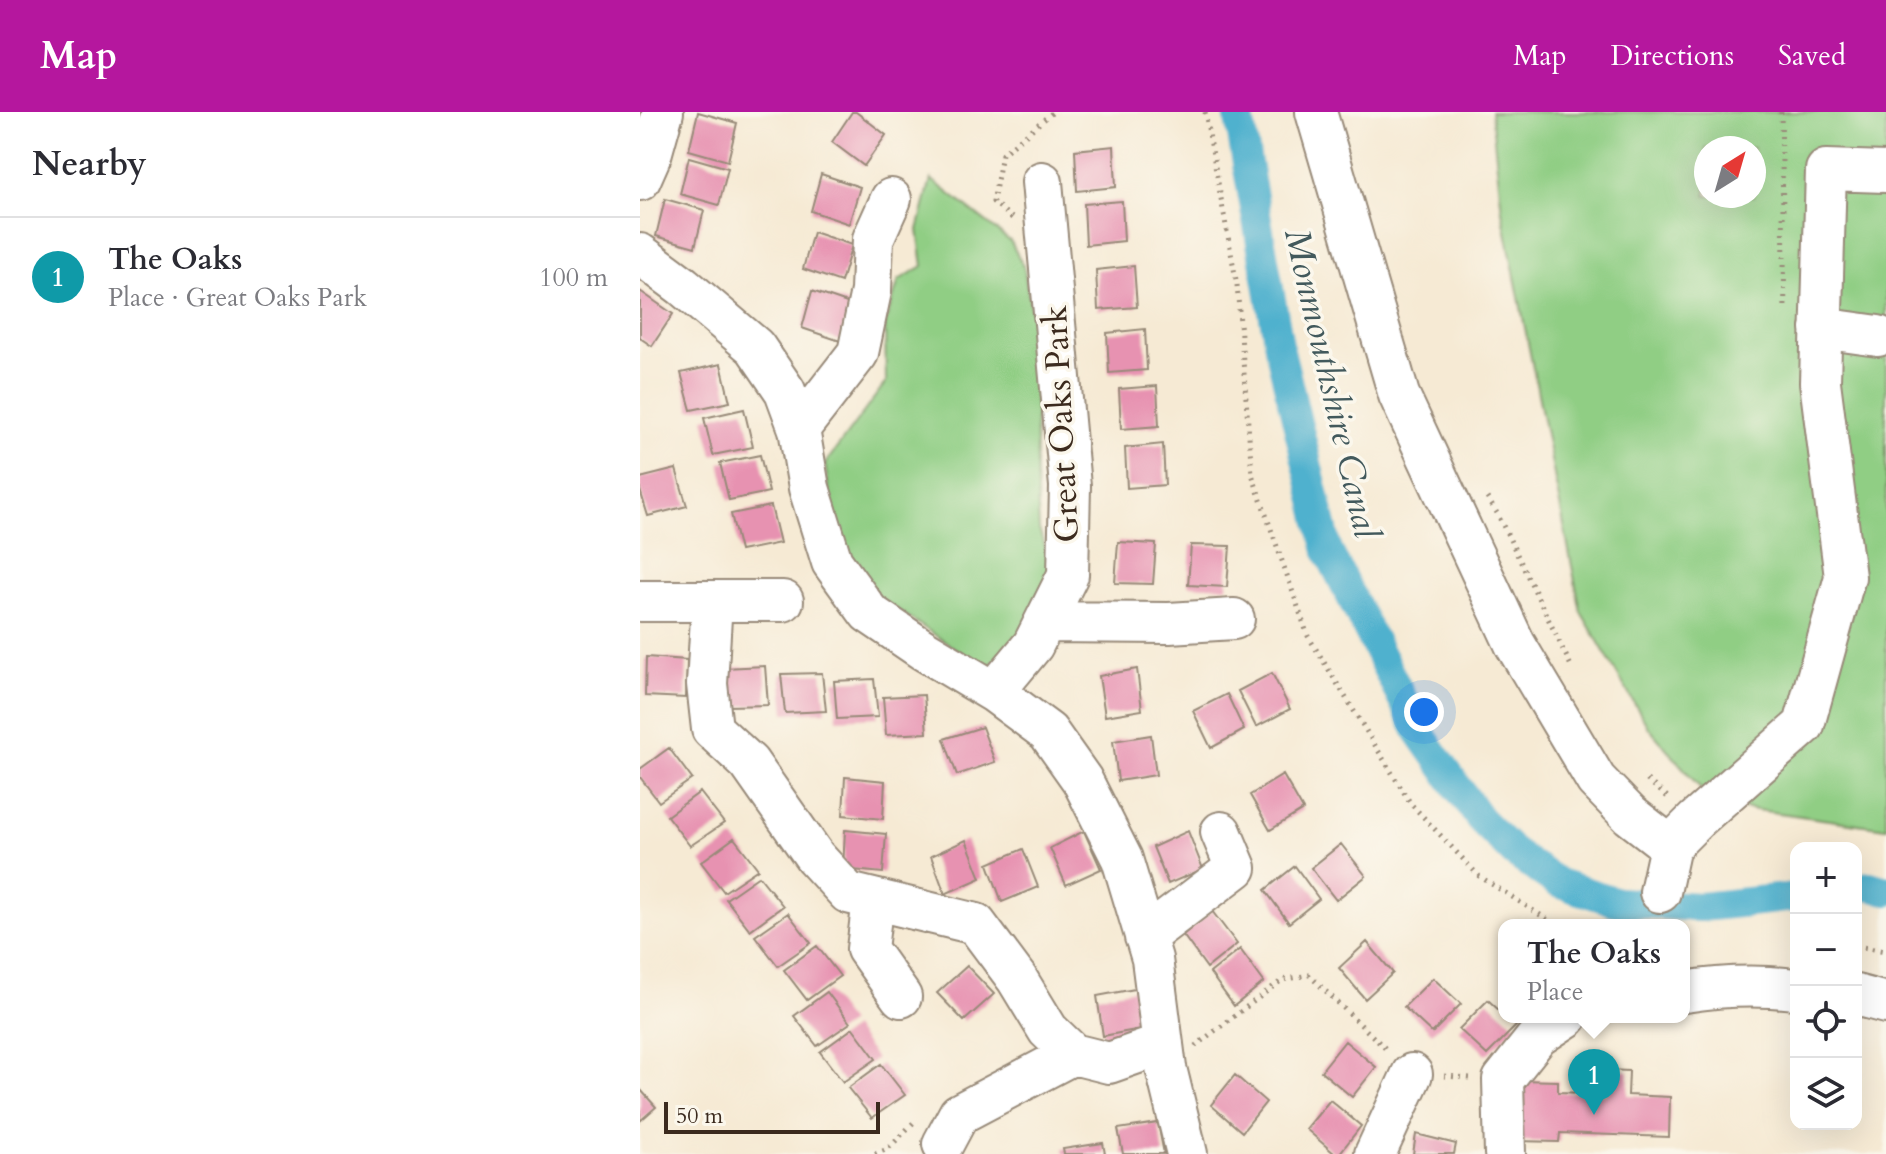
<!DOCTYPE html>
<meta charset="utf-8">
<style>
body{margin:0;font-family:Cardo,serif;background:#f2f2f3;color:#2b2b33}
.controls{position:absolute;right:24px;bottom:24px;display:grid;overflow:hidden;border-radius:16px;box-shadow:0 8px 32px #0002}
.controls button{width:72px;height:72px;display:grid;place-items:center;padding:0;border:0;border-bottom:2px solid #e1e1e2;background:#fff;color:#2b2b33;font:40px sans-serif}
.compass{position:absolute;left:1054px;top:24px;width:72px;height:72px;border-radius:50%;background:#fff;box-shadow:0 8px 32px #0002;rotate:37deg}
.scale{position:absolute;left:24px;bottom:20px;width:216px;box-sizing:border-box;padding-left:8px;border:4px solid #3b2a1e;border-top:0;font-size:22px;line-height:28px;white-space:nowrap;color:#3b2a1e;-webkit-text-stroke:6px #fbf7ec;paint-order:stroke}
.you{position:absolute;left:784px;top:600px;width:28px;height:28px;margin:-20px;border:6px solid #fff;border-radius:50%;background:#1a73e8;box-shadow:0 0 0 12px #1a73e833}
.badge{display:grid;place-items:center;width:52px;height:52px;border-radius:50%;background:#b5179e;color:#fff;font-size:26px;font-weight:700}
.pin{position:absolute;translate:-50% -66px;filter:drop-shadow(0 2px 4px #0008)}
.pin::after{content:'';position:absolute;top:42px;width:28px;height:24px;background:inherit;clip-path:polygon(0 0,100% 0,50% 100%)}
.popup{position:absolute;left:858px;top:807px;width:192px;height:104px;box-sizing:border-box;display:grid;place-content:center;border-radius:16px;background:#fff;filter:drop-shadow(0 2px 6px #0005);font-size:26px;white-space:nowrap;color:#7c7c81}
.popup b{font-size:30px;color:#2b2b33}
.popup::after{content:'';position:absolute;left:50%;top:100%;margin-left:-16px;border:16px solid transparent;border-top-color:#fff}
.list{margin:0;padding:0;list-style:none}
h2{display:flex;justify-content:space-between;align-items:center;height:104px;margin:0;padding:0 32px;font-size:34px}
h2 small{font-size:26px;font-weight:400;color:#7c7c81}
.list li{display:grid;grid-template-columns:52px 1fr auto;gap:24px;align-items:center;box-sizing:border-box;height:120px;padding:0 32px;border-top:2px solid #e1e1e2}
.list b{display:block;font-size:30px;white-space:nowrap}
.list p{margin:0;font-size:26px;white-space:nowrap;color:#7c7c81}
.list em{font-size:26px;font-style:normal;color:#7c7c81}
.icon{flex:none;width:44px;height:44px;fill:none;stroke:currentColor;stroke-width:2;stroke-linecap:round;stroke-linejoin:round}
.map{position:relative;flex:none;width:1246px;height:1042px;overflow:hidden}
header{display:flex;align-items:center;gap:48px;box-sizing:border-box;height:112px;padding:0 40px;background:#b5179e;color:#fff}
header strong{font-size:38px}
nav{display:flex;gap:44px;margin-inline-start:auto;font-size:28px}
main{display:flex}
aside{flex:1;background:#fff}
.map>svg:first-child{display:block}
</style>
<header>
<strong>Map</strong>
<nav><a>Map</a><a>Directions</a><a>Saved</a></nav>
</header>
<main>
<aside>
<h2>Nearby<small></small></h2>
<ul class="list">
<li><span class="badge" style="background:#0f9aa8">1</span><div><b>The Oaks</b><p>Place · Great Oaks Park</p></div><em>100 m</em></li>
</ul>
</aside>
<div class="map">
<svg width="1246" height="1042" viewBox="0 0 1246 1042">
<rect width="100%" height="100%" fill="#fbf7ec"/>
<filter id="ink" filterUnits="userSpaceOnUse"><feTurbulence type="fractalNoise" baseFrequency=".0125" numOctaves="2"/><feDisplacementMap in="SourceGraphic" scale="16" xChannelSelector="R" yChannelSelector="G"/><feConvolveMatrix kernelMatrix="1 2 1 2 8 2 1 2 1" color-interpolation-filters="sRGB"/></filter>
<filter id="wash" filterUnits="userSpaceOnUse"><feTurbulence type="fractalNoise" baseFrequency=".006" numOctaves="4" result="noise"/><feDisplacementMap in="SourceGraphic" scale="32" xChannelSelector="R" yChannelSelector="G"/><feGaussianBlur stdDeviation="1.8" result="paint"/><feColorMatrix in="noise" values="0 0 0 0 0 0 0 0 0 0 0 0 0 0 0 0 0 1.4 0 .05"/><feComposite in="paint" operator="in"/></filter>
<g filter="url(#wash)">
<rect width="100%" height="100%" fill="#f6ead4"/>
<!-- green -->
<path fill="#90ce84" stroke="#667c51" stroke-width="2" fill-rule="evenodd" d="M 851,0 L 1246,0 L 1246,716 L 1074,692 L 1008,615 L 941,500 L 862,99 ZM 1066,36 L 1114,36 L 1114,84 L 1066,84 Z
M 291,67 L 371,130 L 384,156 L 395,222 L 396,360 L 399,417 L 414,464 L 390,513 L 346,557 L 238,485 L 209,445 L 191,394 L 185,352 L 246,270 L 245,212 L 259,168 L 283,154 L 278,118 Z"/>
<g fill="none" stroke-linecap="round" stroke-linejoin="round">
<!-- canal -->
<path stroke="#4fb1ce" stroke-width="30" d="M 598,0 L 640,239 L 688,439 L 779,620 L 840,707 L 874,741 L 918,771 L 977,790 L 1060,795 L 1156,785
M 1216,776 L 1230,774 L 1246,779"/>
</g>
<g id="blocks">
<!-- building -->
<path fill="#e792b1" d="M 58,0 L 97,11 L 88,49 L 49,38 Z
M 212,0 L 216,0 L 246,23 L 224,54 L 192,30 Z
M 474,34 L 476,75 L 437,79 L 435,38 Z
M 49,45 L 88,56 L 79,93 L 40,82 Z
M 181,62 L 220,75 L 209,112 L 171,99 Z
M 25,87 L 64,98 L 55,135 L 16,124 Z
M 482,89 L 484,129 L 446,133 L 444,92 Z
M 173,120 L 212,133 L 201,170 L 163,157 Z
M 494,154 L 497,195 L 458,198 L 456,158 Z
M 0,179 L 33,202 L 12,234 L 0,226 Z
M 172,179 L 210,192 L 200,229 L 162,216 Z
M 505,217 L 507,258 L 469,261 L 467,221 Z
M 81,252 L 90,290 L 51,298 L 41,261 Z
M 517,274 L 519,314 L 481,317 L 479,277 Z
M 104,297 L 113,335 L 73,343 L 64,306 Z
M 523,332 L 525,373 L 487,376 L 485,336 Z
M 120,343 L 129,380 L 89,388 L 80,351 Z
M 36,357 L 47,394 L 8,404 L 0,378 L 0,366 Z
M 131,394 L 140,431 L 100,439 L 91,402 Z
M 478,430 L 516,432 L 513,472 L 475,471 Z
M 551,433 L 590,434 L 587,475 L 548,473 Z
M 6,545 L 47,548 L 46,586 L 5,584 Z
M 125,554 L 128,593 L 88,594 L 84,556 Z
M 497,557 L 502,598 L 465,604 L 459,564 Z
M 182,561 L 186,599 L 145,601 L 141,562 Z
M 632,561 L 650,597 L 616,615 L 598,579 Z
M 234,567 L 238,605 L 197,607 L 194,569 Z
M 587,582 L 604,618 L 571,636 L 553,599 Z
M 284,583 L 287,621 L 246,623 L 243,585 Z
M 342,615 L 355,650 L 317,663 L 304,627 Z
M 511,623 L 516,663 L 478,669 L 473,629 Z
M 29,636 L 52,667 L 19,690 L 0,665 L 0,657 Z
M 643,663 L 663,698 L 630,718 L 610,683 Z
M 205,665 L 245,669 L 243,707 L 203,703 Z
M 60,680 L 84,711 L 50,734 L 27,704 Z
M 205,718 L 246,722 L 243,761 L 203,757 Z
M 444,719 L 461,757 L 426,773 L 410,736 Z
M 548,719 L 563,757 L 528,772 L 513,735 Z
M 94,726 L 118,757 L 84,780 L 61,750 Z
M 326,728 L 341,766 L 305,782 L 291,744 Z
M 701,732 L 726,764 L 696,788 L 671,756 Z
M 383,737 L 398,775 L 362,790 L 348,752 Z
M 655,754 L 679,787 L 649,811 L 625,778 Z
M 119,764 L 143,794 L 110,818 L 86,787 Z
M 572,799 L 597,832 L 567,856 L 543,823 Z
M 148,801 L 171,831 L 138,854 L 115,824 Z
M 727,830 L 753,861 L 725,887 L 699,856 Z
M 177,834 L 200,864 L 167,888 L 144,858 Z
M 600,837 L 624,870 L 594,894 L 570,861 Z
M 327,854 L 354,882 L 324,909 L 297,881 Z
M 793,866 L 821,892 L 792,921 L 764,895 Z
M 495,877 L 501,917 L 463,924 L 457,884 Z
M 187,880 L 210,911 L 177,934 L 154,904 Z
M 848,888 L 876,914 L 847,943 L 819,917 Z
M 213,916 L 236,947 L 203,970 L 180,940 Z
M 705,929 L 736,955 L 712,985 L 681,959 Z
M 241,952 L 265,983 L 232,1006 L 208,976 Z
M 968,958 L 989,959 L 988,983 L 1030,985 L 1029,1025 L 920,1021 L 919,1030 L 877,1029 L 879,968 L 918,969 L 918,980 L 967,982 Z
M 595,963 L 626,990 L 602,1020 L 571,993 Z
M 0,977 L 16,995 L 0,1009 Z
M 690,988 L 721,1014 L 699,1042 L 695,1042 L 666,1017 Z
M 518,1011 L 524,1042 L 483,1042 L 478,1017 Z
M 776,1022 L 816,1032 L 814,1042 L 773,1042 Z
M 463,1031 L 465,1042 L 424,1042 L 423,1037 Z"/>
</g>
</g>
<g filter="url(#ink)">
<use href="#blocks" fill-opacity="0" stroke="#988a79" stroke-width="2"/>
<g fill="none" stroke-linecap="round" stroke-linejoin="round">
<defs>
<path id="minor" d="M 676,0 L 759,283 L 875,532 L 956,668 L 990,703 L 1030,734
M 0,68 L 11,43 L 23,0
M 0,142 L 43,174 L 115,235 L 145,279 L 159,317 L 169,376 L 192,450 L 229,501 L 282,537 L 354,580 L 408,620 L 442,668 L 482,747 L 512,847 L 526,956 L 547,1042
M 1181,216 L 1238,224
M 159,317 L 218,241 L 231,179 L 233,127 L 251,87
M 0,489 L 143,489
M 72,489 L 67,572 L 72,617 L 109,651 L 175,745 L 208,781 L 336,812 L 377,867 L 408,918 L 433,942 L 469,951 L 523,932
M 405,510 L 529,511 L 594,507
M 354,580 L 393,533 L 428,463 L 430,374 L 402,70
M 1020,780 L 1030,734 L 1056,708 L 1164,613 L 1205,465 L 1180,270 L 1186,58 L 1246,60
M 233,787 L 227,837 L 261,885
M 505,825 L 596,756 L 581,720
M 1044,880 C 1080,874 1120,873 1156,877
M 1216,883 L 1246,891
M 303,1032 L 319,1002 L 433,942
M 735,1042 L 772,962
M 865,1042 L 863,968 L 898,924 L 927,905"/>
</defs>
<!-- minor casing -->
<use href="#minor" stroke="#988a79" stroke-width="44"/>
<!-- path -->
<path stroke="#988a79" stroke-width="5" stroke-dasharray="2 6" stroke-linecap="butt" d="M 565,0 L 597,173 L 612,362 L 668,524 L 771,692 L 839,764 L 916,813
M 1141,0 L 1145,198
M 372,106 L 353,90 L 362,42 L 413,0
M 847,386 L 857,401 L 932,556
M 1007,668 L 1030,687
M 1216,834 L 1246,839
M 555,934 L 642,868 L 669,863 L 748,939
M 804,964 L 830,966
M 235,1042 L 248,1037 L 274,1010"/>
<!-- minor -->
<use href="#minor" stroke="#fff" stroke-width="40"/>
</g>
</g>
<g text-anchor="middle" stroke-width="7" stroke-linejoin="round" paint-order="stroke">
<!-- street labels -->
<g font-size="34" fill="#3b2a1e" stroke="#fbf7ec">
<text transform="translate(420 312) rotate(-93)" y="12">Great Oaks Park</text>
</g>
<!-- water labels -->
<g font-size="36" font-style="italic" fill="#42595c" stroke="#fbf7ec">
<text transform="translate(693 271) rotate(77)" y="13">Monmouthshire Canal</text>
</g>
</g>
</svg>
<div class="controls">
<button>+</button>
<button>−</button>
<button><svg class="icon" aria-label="locate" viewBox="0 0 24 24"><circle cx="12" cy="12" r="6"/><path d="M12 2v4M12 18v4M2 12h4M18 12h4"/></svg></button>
<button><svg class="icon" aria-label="layers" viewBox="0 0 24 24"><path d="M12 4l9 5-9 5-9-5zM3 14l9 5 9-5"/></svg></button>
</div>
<svg class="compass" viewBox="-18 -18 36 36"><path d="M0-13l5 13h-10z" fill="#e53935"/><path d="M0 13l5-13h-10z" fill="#7c7c81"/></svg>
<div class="scale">50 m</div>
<div class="you"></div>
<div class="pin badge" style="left:954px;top:1003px;background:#0f9aa8">1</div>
<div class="popup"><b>The Oaks</b>Place</div>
</div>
</main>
